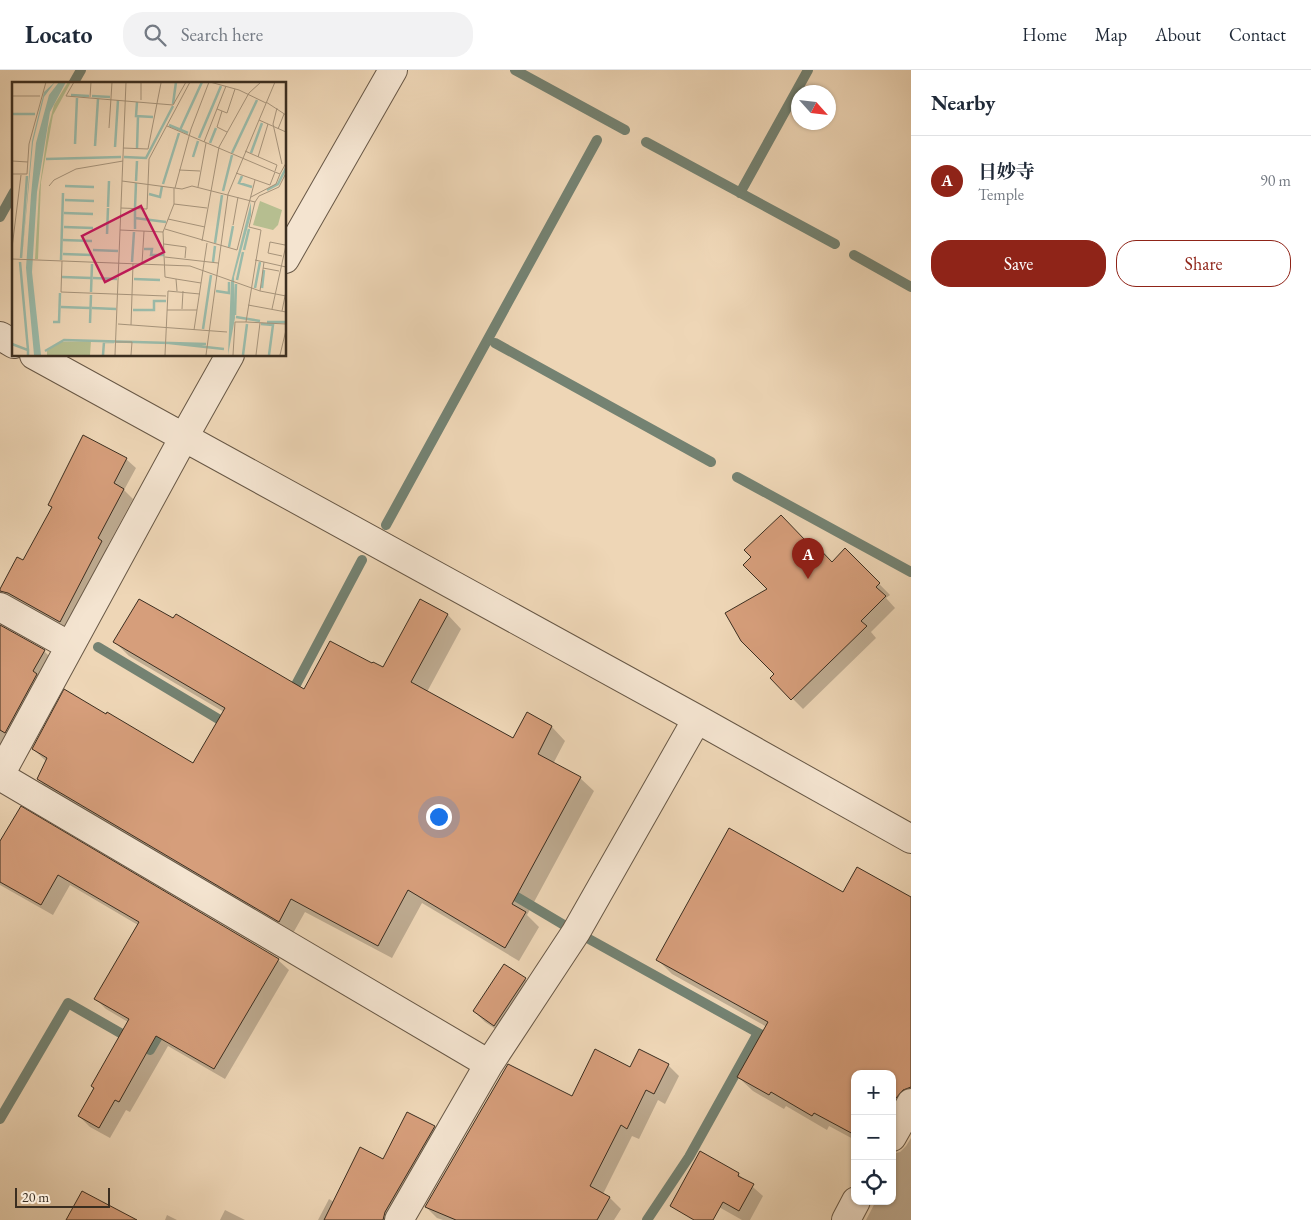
<!DOCTYPE html>
<meta charset="utf-8">
<style>
body{margin:0;font-family:"EB Garamond","Noto Serif JP",serif;background:#f2f2f3;color:#1f2937}
.controls{position:absolute;right:15px;bottom:15px;display:grid;overflow:hidden;border-radius:10px;box-shadow:0 1px 4px #0004}
.controls button{width:45px;height:45px;display:grid;place-items:center;padding:0;border:0;border-bottom:1px solid #e0e1e3;background:#fff;color:#1f2937;font:25px sans-serif}
.compass{position:absolute;left:791px;top:15px;width:45px;height:45px;border-radius:50%;background:#fff;box-shadow:0 1px 4px #0004;rotate:117deg}
.scale{position:absolute;left:15px;bottom:12px;width:95px;box-sizing:border-box;padding-left:5px;border:2px solid #3b2e20;border-top:0;font-size:14px;line-height:18px;white-space:nowrap;color:#3b2e20;-webkit-text-stroke:4px #f4e4d0;paint-order:stroke}
.you{position:absolute;left:438px;top:746px;width:18px;height:18px;margin:-12px;border:4px solid #fff;border-radius:50%;background:#1a73e8;box-shadow:0 0 0 8px #1a73e833}
.badge{display:grid;place-items:center;width:32px;height:32px;border-radius:50%;background:#8f2418;color:#fff;font-size:16px;font-weight:700}
.pin{position:absolute;translate:-50% -41px;filter:drop-shadow(0 1px 2px #0008)}
.pin::after{content:'';position:absolute;top:26px;width:18px;height:15px;background:inherit;clip-path:polygon(0 0,100% 0,50% 100%)}
.list{margin:0;padding:0;list-style:none}
h2{display:flex;justify-content:space-between;align-items:center;height:65px;margin:0;padding:0 20px;font-size:21px}
h2 small{font-size:16px;font-weight:400;color:#747a83}
.list li{display:grid;grid-template-columns:32px 1fr auto;gap:15px;align-items:center;box-sizing:border-box;height:90px;padding:0 20px;border-top:1px solid #e0e1e3}
.list b{display:block;font-size:19px;white-space:nowrap}
.list p{margin:0;font-size:16px;white-space:nowrap;color:#747a83}
.list em{font-size:16px;font-style:normal;color:#747a83}
.actions{display:flex;gap:10px;padding:15px 20px}
.actions a{flex:1;padding:11px 0;border:1px solid #8f2418;border-radius:20px;text-align:center;font-size:18px;color:#8f2418}
.actions .main{background:#8f2418;color:#fff}
.icon{flex:none;width:28px;height:28px;fill:none;stroke:currentColor;stroke-width:2;stroke-linecap:round;stroke-linejoin:round}
.map{position:relative;flex:none;width:911px;height:1150px;overflow:hidden}
header{display:flex;align-items:center;gap:30px;box-sizing:border-box;height:70px;padding:0 25px;background:#fff;border-bottom:1px solid #e0e1e3}
header strong{font-size:24px}
nav{display:flex;gap:28px;margin-inline-start:auto;font-size:18px}
.search{width:350px;height:45px;background:#f2f2f3;display:flex;align-items:center;gap:12px;box-sizing:border-box;padding:0 18px;border-radius:20px;color:#747a83;font-size:19px}
main{display:flex}
aside{flex:1;background:#fff}
.map>svg:first-child{display:block}
</style>
<header>
<strong>Locato</strong>
<div class="search"><svg class="icon" aria-label="search" viewBox="0 0 24 24"><circle cx="10" cy="10" r="6"/><path d="M15 15l6 6"/></svg>Search here</div>
<nav><a>Home</a><a>Map</a><a>About</a><a>Contact</a></nav>
</header>
<main>
<div class="map">
<svg width="911" height="1150" viewBox="0 0 911 1150">
<rect width="100%" height="100%" fill="#eed6b6"/>
<filter id="stains"><feTurbulence type="fractalNoise" baseFrequency=".004" numOctaves="4"/><feColorMatrix values="0 0 0 0 .2 0 0 0 0 .09 0 0 0 0 .02 0 0 0 .5 -.17"/></filter>
<radialGradient id="worn" r=".72"><stop offset=".6" stop-color="#630" stop-opacity="0"/><stop offset="1" stop-color="#630" stop-opacity=".3"/></radialGradient>
<!-- shadow -->
<path fill="#0003" d="M 126,389 L 136,398 L 124,420 L 133,429 L 107,477 L 111,481 L 70,561 L 9,531 L 0,522 L 17,489 L 23,492 L 53,438 L 49,435 Z
M 806,472 L 833,493 L 846,480 L 890,525 L 886,528 L 895,538 L 871,562 L 876,568 L 803,639 L 772,608 L 776,604 L 769,519 Z
M 420,530 L 448,545 L 461,559 L 427,622 L 513,669 L 527,644 L 552,657 L 565,671 L 553,694 L 580,708 L 594,721 L 527,845 L 539,857 L 519,891 L 422,833 L 392,888 L 305,842 L 292,865 L 52,723 L 38,709 L 47,692 L 33,679 L 193,694 L 224,642 L 129,586 L 115,572 L 304,621 L 383,599 Z
M 0,556 L 44,581 L 55,592 L 0,684 Z
M 0,773 L 278,890 L 289,900 L 225,1009 L 168,976 L 130,1042 L 126,1040 L 110,1068 L 90,1057 L 79,1046 L 128,952 L 106,939 L 95,928 L 138,855 L 70,815 L 53,845 L 0,815 Z
M 844,824 L 911,829 L 911,1042 L 892,1075 L 892,1004 L 855,1004 L 855,1070 L 829,1056 L 827,1060 L 786,1036 L 784,1039 L 753,1021 L 738,1007 L 767,957 L 672,904 L 657,889 Z
M 504,895 L 525,909 L 536,920 L 506,966 L 485,952 L 474,941 Z
M 668,995 L 679,1006 L 665,1034 L 658,1030 L 639,1069 L 632,1066 L 603,1124 L 610,1128 L 621,1139 L 614,1150 L 443,1150 L 437,1148 L 426,1137 L 573,1028 L 631,998 Z
M 408,1043 L 435,1057 L 450,1072 L 404,1150 L 318,1150 L 329,1129 L 334,1132 L 384,1090 Z
M 911,1068 L 911,1150 L 866,1150 L 876,1131 L 892,1131 L 892,1100 L 896,1093 L 892,1091 L 892,1084 L 900,1082 L 906,1076 Z
M 738,1104 L 763,1126 L 750,1150 L 742,1150 L 694,1123 Z
M 225,1140 L 245,1150 L 220,1150 Z
M 167,1145 L 177,1150 L 165,1150 Z"/>
<g fill="none" stroke-linecap="round" stroke-linejoin="round">
<!-- stream -->
<path stroke="#748272" stroke-width="10" d="M 515,0 L 625,60
M 73,14 L 81,0
M 646,72 L 835,174
M 740,123 L 808,0
M 0,147 L 14,122
M 854,185 L 911,217
M 495,273 L 711,392
M 737,407 L 911,502
M 386,455 L 597,70
M 98,577 L 230,656
M 290,626 L 362,490
M 505,820 L 564,855
M 589,869 L 771,970
M 0,1049 L 68,933 L 150,980 L 164,956
M 647,1150 L 689,1087 L 758,963"/>
</g>
<!-- building -->
<path fill="#d69e7b" stroke="#3b2e20" d="M 83,365 L 127,388 L 114,413 L 124,419 L 98,468 L 102,471 L 60,552 L 8,523 L 0,521 L 0,519 L 17,487 L 23,490 L 52,437 L 48,435 Z
M 781,445 L 806,471 L 809,468 L 832,492 L 845,478 L 880,513 L 876,517 L 886,526 L 861,551 L 867,556 L 791,630 L 770,608 L 774,604 L 741,571 L 725,543 L 767,519 L 743,495 L 751,487 L 744,480 Z
M 139,529 L 173,548 L 176,544 L 304,619 L 330,571 L 372,593 L 373,592 L 383,597 L 420,529 L 448,544 L 411,612 L 513,668 L 527,642 L 552,656 L 538,684 L 581,707 L 512,834 L 526,842 L 505,878 L 408,820 L 378,876 L 291,829 L 279,852 L 37,709 L 47,688 L 32,679 L 64,619 L 106,644 L 107,642 L 193,693 L 225,638 L 113,572 Z
M 0,555 L 45,580 L 33,601 L 37,604 L 5,663 L 0,660 Z
M 21,736 L 279,889 L 214,999 L 156,966 L 119,1032 L 115,1030 L 99,1058 L 78,1046 L 94,1018 L 91,1016 L 129,949 L 94,929 L 139,852 L 58,805 L 41,835 L 0,812 L 0,771 Z
M 729,758 L 843,822 L 857,797 L 911,827 L 911,1017 L 903,1020 L 896,1028 L 892,1026 L 892,1004 L 855,1004 L 855,1065 L 814,1043 L 812,1046 L 771,1022 L 769,1025 L 737,1007 L 768,952 L 656,890 Z
M 504,894 L 526,908 L 494,956 L 473,941 Z
M 595,979 L 630,997 L 639,979 L 669,994 L 654,1024 L 646,1020 L 627,1059 L 621,1055 L 590,1116 L 610,1127 L 597,1150 L 456,1150 L 425,1137 L 508,994 L 572,1026 Z
M 407,1042 L 435,1056 L 385,1142 L 383,1150 L 324,1150 L 360,1077 L 383,1089 Z
M 700,1081 L 739,1103 L 738,1106 L 754,1114 L 739,1141 L 723,1132 L 713,1150 L 694,1150 L 670,1136 Z
M 82,1121 L 137,1150 L 66,1150 Z"/>
<g fill="none" stroke-linecap="round" stroke-linejoin="round">
<defs>
<path id="minor" d="M 285,189 L 393,0
M 0,266 L 14,274
M 34,285 L 697,649 L 911,769
M 0,537 L 70,576
M 0,705 L 184,367 L 230,285
M 0,706 L 489,994
M 892,1067 L 911,1033
M 399,1150 L 489,994 L 576,862 L 697,649
M 846,1150 L 856,1131"/>
</defs>
<!-- minor casing -->
<use href="#minor" stroke="#685846" stroke-width="30"/>
<!-- minor -->
<use href="#minor" stroke="#f4e4d0" stroke-width="28"/>
</g>
<!-- overview -->
<g transform="translate(12 12)">
<rect width="274" height="274" fill="#eed6b6"/>
<path d="M 56,0 L 59,0 L 41,33 L 29,100 L 26,177 L 23,177 L 27,110 L 36,46 L 42,23 ZM 248,119 L 270,128 L 266,143 L 261,148 L 241,143 ZM 79,259 L 78,273 L 35,273 L 35,269 L 48,260 Z" fill="#b6be90"/>
<path d="M 43,0 L 32,15 L 21,60 L 10,176 L 20,59 L 32,10 ZM 47,0 L 54,0 L 38,30 L 25,110 L 20,190 L 29,273 L 22,273 L 14,186 L 19,113 L 24,61 L 37,13 ZM 239,120 L 239,133 L 222,195 L 223,236 L 216,273 L 219,200 Z" fill="#9abaa9"/>
<path fill="none" stroke="#9abaa9" stroke-width="2.5" d="M 59,13 L 77,14M 80,14 L 98,15M 125,20 L 124,34 L 141,35M 161,22 L 164,0M 0,32 L 23,32M 157,43 L 176,51M 168,48 L 190,0M 187,56 L 209,4M 198,61 L 204,46M 63,62 L 65,16M 83,64 L 86,17M 103,65 L 106,18M 125,66 L 126,34M 220,71 L 245,18M 239,71 L 250,41M 112,75 L 134,76 L 161,24M 181,75 L 186,59M 34,77 L 109,75M 230,94 L 227,101 L 240,105M 124,99 L 125,79M 151,102 L 167,51M 53,104 L 82,105M 255,108 L 266,102 L 274,86M 211,109 L 220,73M 137,112 L 148,115 L 150,104M 53,118 L 82,119M 96,125 L 97,99M 123,126 L 124,101M 52,131 L 81,132M 123,136 L 154,140M 52,145 L 81,146M 123,147 L 123,128M 95,152 L 96,126M 51,158 L 80,159M 203,161 L 210,113M 217,165 L 221,144M 132,167 L 140,167 L 139,173 L 152,173M 81,168 L 106,169M 232,168 L 237,147M 51,172 L 80,173M 9,176 L 15,94M 49,178 L 51,111M 8,180 L 16,268M 120,180 L 122,150M 201,180 L 203,164M 50,195 L 79,196M 81,196 L 105,197M 122,197 L 148,198M 225,198 L 231,170M 243,206 L 248,180M 250,206 L 252,188M 204,209 L 217,211 L 217,200M 79,210 L 80,182M 49,225 L 78,226M 80,226 L 104,227M 121,228 L 142,228 L 142,219 L 154,219M 223,233 L 224,202M 224,235 L 248,239M 41,240 L 47,240 L 48,211M 255,240 L 274,240M 78,241 L 79,213M 249,242 L 261,243 L 257,273M 191,247 L 199,193M 157,261 L 212,267M 0,262 L 16,268 L 16,273M 33,269 L 52,258 L 194,262M 91,273 L 92,260 L 102,260M 231,273 L 235,242"/>
<path fill="none" stroke="#a6937a" stroke-width="1" d="M 62,0 L 54,14 L 161,23 L 174,0M 129,0 L 129,18M 198,0 L 227,8 L 254,21M 0,14 L 28,14M 78,15 L 79,0M 99,16 L 100,0M 254,20 L 274,33M 265,26 L 261,42 L 270,82M 205,27 L 215,31 L 223,7M 210,29 L 205,45 L 215,50M 247,38 L 274,50M 155,44 L 263,90 L 258,103 L 224,91M 97,46 L 99,16M 266,47 L 272,32M 192,60 L 214,4M 111,66 L 136,67 L 149,1M 233,69 L 265,83 L 263,89M 246,75 L 256,42M 0,79 L 16,80M 167,88 L 188,89M 263,90 L 268,92 L 274,81M 274,91 L 267,105 L 247,114 L 243,120 L 237,145 L 249,148 L 234,240 L 274,242M 0,92 L 15,92 L 17,62 L 34,0M 110,99 L 170,107 L 180,104 L 243,120M 37,104 L 42,98 L 64,87 L 111,79M 186,105 L 194,61M 162,106 L 162,122 L 151,150 L 153,195 L 164,197 L 165,209M 163,106 L 179,47 L 197,0M 239,115 L 264,102 L 268,92M 162,122 L 195,126M 109,126 L 135,127 L 137,77 L 178,0M 156,137 L 193,145M 221,143 L 226,115M 153,147 L 225,168 L 243,98M 108,148 L 151,150M 190,159 L 207,65 L 237,11 L 249,0M 152,162 L 174,165 L 173,176M 0,166 L 9,93M 270,174 L 256,171 L 257,166 L 258,160 L 273,163M 153,175 L 206,181M 0,177 L 178,184 L 248,209 L 274,214M 243,178 L 274,185M 50,179 L 49,210 L 154,214M 130,182 L 132,149M 251,186 L 267,189M 164,197 L 189,201M 248,209 L 252,180M 236,223 L 274,230M 170,227 L 171,209M 260,227 L 274,163M 155,228 L 185,228M 270,229 L 274,209M 106,242 L 215,250M 119,243 L 121,182M 182,248 L 195,161M 104,260 L 120,260 L 119,273M 103,273 L 114,0M 153,273 L 156,209 L 188,212M 194,273 L 216,112 L 263,0M 221,273 L 223,240 L 234,240M 244,273 L 248,241M 268,273 L 274,248"/>
<path fill="#c2185b" fill-opacity="0.15" stroke="#c2185b" stroke-width="2.5" d="M 129,124 L 152,170 L 93,200 L 70,154 Z"/>
<rect width="274" height="274" fill="none" stroke="#3b2e20" stroke-width="2.5"/>
</g>
<rect width="100%" height="100%" filter="url(#stains)"/>
<rect width="100%" height="100%" fill="url(#worn)"/>
</svg>
<div class="controls">
<button>+</button>
<button>−</button>
<button><svg class="icon" aria-label="locate" viewBox="0 0 24 24"><circle cx="12" cy="12" r="6"/><path d="M12 2v4M12 18v4M2 12h4M18 12h4"/></svg></button>
</div>
<svg class="compass" viewBox="-18 -18 36 36"><path d="M0-13l5 13h-10z" fill="#e53935"/><path d="M0 13l5-13h-10z" fill="#747a83"/></svg>
<div class="scale">20 m</div>
<div class="you"></div>
<div class="pin badge" style="left:808px;top:509px">A</div>
</div>
<aside>
<h2>Nearby<small></small></h2>
<ul class="list">
<li><span class="badge">A</span><div><b>日妙寺</b><p>Temple</p></div><em>90 m</em></li>
</ul>
<div class="actions"><a class="main">Save</a><a>Share</a></div>
</aside>
</main>
